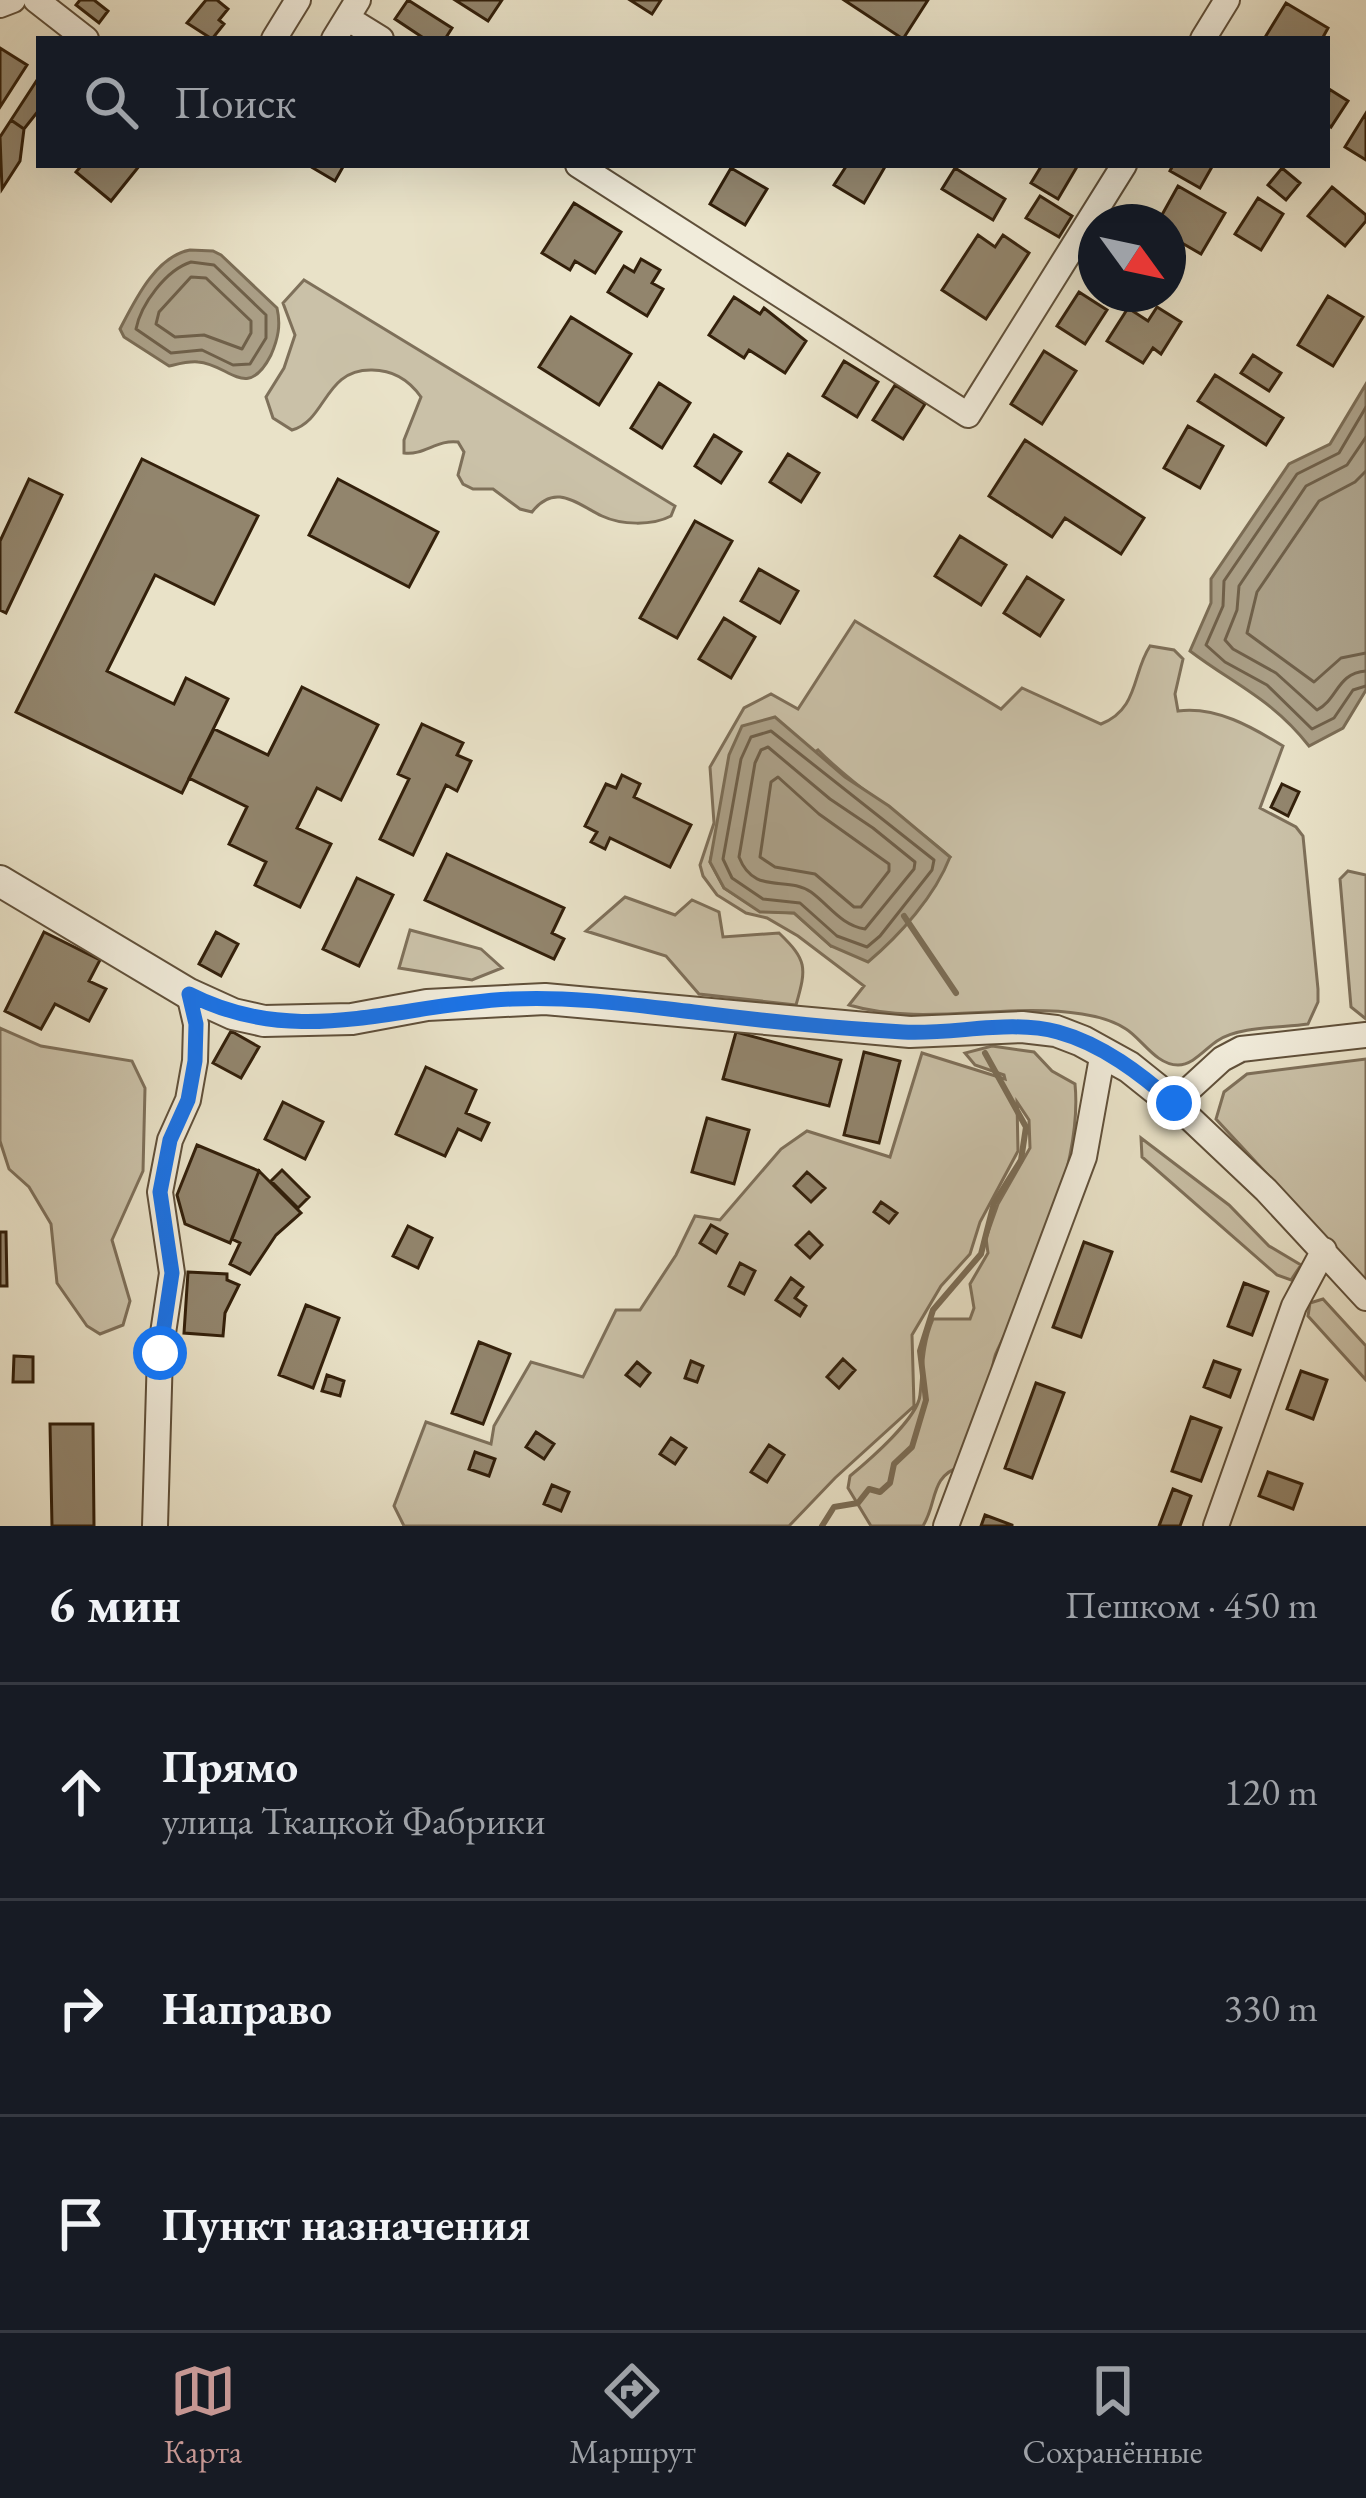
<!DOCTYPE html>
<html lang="ru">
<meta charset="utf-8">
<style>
body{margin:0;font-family:"EB Garamond",serif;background:#20242c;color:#f1f3f6}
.compass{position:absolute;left:1078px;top:204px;width:108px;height:108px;border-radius:50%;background:#171b24;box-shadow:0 12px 48px #0002;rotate:123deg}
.stop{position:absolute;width:36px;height:36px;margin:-27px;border:9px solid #1a73e8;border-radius:50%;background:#fff}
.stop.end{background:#1a73e8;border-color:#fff;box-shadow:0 3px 12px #0008}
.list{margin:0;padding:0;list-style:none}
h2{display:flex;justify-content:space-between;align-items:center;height:156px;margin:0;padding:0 48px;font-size:51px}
h2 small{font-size:39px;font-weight:400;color:#9ea1a6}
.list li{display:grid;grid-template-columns:78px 1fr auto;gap:36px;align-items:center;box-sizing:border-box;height:216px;padding:0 48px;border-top:3px solid #363941}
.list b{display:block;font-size:45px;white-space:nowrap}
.list p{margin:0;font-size:39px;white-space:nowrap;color:#9ea1a6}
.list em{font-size:39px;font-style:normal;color:#9ea1a6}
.icon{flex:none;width:66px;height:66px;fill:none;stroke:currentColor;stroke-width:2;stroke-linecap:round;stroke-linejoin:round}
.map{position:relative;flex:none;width:1366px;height:1526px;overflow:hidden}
.search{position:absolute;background:#171b24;box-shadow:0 12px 48px #0002;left:36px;right:36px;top:36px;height:132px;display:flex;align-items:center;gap:30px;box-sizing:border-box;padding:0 42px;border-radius:0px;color:#9ea1a6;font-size:45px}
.sheet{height:804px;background:#171b24}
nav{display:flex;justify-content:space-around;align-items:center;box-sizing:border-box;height:168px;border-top:3px solid #363941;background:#171b24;font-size:33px;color:#9ea1a6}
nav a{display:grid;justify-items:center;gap:6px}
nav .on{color:#c59692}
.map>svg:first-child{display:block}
</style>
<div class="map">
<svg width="1366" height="1526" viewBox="0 0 1366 1526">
<rect width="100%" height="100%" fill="#e9e2c8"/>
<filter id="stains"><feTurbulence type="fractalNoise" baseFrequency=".00167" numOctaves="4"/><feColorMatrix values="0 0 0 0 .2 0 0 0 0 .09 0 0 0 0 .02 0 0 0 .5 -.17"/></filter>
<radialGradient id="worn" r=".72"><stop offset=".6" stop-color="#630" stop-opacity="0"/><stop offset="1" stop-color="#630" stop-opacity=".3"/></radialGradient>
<!-- green -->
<path fill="#cac1a8" stroke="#7e705a" stroke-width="3" fill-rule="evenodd" d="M 304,280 L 675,506 L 671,516 C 652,526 621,525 602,516 C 577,504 555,482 532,512 L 520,509 L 493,489 L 473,489 L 463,484 L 458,475 L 464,452 L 458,442 C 438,439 423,456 404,453 L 404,440 L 421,397 C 409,380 393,370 372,370 C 324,369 327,420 292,430 L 273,418 L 266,397 L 284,368 L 295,335 L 283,303 Z
M 855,621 L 1001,709 L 1022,688 L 1101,724 C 1139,709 1132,673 1150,646 L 1174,650 L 1183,659 L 1175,694 L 1178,711 C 1216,706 1252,727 1283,746 L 1260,808 L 1296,827 L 1303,836 L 1318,989 L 1318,1002 L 1308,1024 C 1282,1028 1239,1026 1217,1041 C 1205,1049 1193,1065 1178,1065 C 1156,1065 1142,1039 1126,1029 C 1114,1021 1095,1016 1082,1014 C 1005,1002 924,1027 849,1005 L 864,986 L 798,936 L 767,918 L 746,913 L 717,895 L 703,876 L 700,865 L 714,823 L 710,767 L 744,708 L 771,694 L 798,709 ZM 818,750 C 858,790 907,819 950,857 L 831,946 L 794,913 L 760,911 L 724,888 L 710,862 L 722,810 Z
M 1348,871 L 1366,875 L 1366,1019 L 1351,1007 L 1340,879 Z
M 625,897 L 675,915 L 692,900 L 719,912 L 723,937 L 779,933 C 807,960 807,967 796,1005 L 699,994 L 666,956 L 586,931 Z
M 410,930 L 481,949 L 502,968 L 472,980 L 399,968 Z
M 0,1028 L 41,1046 L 132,1061 L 145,1088 L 143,1171 L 112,1240 L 130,1301 L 123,1325 L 100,1334 L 87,1326 L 57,1283 L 51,1224 L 29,1187 L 9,1169 L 0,1141 Z
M 992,1046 L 1034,1052 L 1052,1071 L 1075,1084 C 1083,1164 1032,1279 997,1351 C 991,1362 993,1375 990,1387 C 983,1414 970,1441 961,1466 C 929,1477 938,1502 923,1526 L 871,1526 L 848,1488 L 850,1476 C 868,1461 918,1418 920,1395 C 923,1367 922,1345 933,1319 L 970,1319 L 974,1308 L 970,1284 L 988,1253 L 986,1238 L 998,1204 L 1030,1148 L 1029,1120 L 1017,1102 L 1018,1151 L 980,1222 L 970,1254 L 941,1286 L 912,1335 L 914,1406 L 835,1478 L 789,1526 L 404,1526 L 394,1506 L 426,1422 L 491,1444 L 494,1426 L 531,1362 L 583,1377 L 616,1310 L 640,1310 L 676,1255 L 695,1216 L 720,1220 L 781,1149 L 807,1131 L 890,1157 L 922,1053 L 1005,1079 L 1004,1075 L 975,1065 L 965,1053 Z
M 1366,1059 L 1366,1281 L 1216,1119 L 1224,1092 L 1247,1074 Z
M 1141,1138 L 1229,1205 L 1269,1246 L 1301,1265 L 1291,1280 L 1277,1275 L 1142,1157 Z
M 1323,1299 L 1366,1346 L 1366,1380 L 1308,1316 L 1310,1303 Z"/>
<!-- water -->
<path fill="#aba088" stroke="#7b6d56" stroke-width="3" d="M 190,250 L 213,251 L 221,255 L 277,308 C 281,325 278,339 271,355 C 247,402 229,364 198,362 C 189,361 178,364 169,366 L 124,337 L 120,329 C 135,300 156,256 190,250 Z
M 1366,384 L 1366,690 L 1343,728 L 1309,746 C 1272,699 1235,685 1190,651 L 1211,603 L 1211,579 L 1289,464 L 1330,444 Z
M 775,717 L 845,777 L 889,806 L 950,857 C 935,896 900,935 868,962 L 831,946 L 794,913 L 760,912 L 724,888 L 710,862 L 729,755 L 742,726 Z"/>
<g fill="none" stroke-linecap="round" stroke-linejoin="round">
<!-- shore -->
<path stroke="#6f604a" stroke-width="3" d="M 191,262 L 214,265 L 266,315 L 266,338 L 250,364 L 233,365 L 202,350 L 171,353 L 136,329 C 141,304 166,270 191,262 Z
M 191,277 L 206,278 L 251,321 L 251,333 L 242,349 L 204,335 L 175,337 L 156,324 L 159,312 Z
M 1366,407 L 1339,453 L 1297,474 L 1224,581 L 1223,606 L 1206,645 L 1225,662 L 1267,685 L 1312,729 L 1334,718 L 1353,690 L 1366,686
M 1366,437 L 1347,465 L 1306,486 L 1239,586 L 1237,610 L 1225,640 L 1233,649 L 1276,673 L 1317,710 C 1338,699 1337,673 1366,671
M 1366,471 L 1355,482 L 1319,501 L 1257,592 L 1247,633 L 1314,682 L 1341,658 L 1366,653
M 771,731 L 934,860 L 932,870 L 880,936 L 867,947 L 837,936 L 800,903 L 763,899 L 732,878 L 723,859 L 741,759 L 751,737 Z
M 768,747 L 830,799 L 873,828 L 915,862 L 914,869 L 865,929 C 841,925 830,906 811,892 C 787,875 754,896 739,857 L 755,763 L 761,750 Z
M 778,777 L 819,814 L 889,864 L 889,871 L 861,907 L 854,907 L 815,874 L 775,867 L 760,857 L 771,782 Z"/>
<!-- stream -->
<path stroke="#7b6d56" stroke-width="6" d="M 904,916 L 956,993
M 822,1526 L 834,1507 L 858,1503 L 869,1489 L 880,1492 L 890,1483 L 894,1464 L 912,1447 L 926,1400 L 920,1351 L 933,1310 L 981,1254 L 994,1203 L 1021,1160 L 1026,1127 L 985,1053"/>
</g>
<!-- building -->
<path fill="#92856d" stroke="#33200b" stroke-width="3" d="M 80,0 L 94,0 L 108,11 L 99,23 L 76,5 Z
M 206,0 L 217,0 L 228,9 L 219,20 L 224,24 L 212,39 L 187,23 Z
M 408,0 L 452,28 L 445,39 L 425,39 L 395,19 Z
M 455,0 L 502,0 L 488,21 Z
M 630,0 L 661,0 L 652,14 Z
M 844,0 L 928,0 L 903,39 Z
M 1286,3 L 1328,28 L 1322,39 L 1264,39 Z
M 0,48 L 27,65 L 0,107 Z
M 39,77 L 39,110 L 24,129 L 11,120 Z
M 1329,89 L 1348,101 L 1331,127 L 1327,124 Z
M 1366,113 L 1366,160 L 1345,147 Z
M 11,120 L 24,129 L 20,161 L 2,189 L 0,137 Z
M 82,165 L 140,165 L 111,201 L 76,172 Z
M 308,165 L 344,165 L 335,181 Z
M 847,165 L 886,165 L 864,203 L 834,185 Z
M 1042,165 L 1078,165 L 1058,199 L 1031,183 Z
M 1173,165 L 1213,165 L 1200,188 L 1170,171 Z
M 731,168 L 767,189 L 745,225 L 710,204 Z
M 955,168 L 1005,199 L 993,220 L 942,189 Z
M 1282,168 L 1300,183 L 1286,200 L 1268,185 Z
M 1178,186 L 1225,213 L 1201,254 L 1168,235 L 1168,222 L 1158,222 Z
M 1332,187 L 1366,215 L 1366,221 L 1345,246 L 1308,216 Z
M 1040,196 L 1072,216 L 1059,237 L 1026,218 Z
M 1258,198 L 1283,214 L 1261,250 L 1235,234 Z
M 574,203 L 621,232 L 595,273 L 575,261 L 570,270 L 542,253 Z
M 978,235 L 995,247 L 1003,235 L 1029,253 L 986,319 L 942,290 Z
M 641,259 L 660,270 L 652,283 L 663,289 L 647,316 L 608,292 L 624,266 L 634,272 Z
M 1079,292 L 1107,310 L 1085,344 L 1057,326 Z
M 1328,296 L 1363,317 L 1333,366 L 1298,345 Z
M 734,297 L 760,314 L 764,308 L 806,341 L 785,373 L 749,350 L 744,358 L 709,335 Z
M 1157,307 L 1181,322 L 1161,354 L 1153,348 L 1143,363 L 1107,341 L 1128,308 L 1148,321 Z
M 571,317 L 631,354 L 599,405 L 539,367 Z
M 1044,351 L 1076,371 L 1042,424 L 1011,404 Z
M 1253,355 L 1281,373 L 1269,391 L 1241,373 Z
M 844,361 L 878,382 L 857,417 L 823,396 Z
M 1215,375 L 1283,418 L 1266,445 L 1198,401 Z
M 659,383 L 690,403 L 662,448 L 631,428 Z
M 895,385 L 925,404 L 903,439 L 873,420 Z
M 1188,426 L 1223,446 L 1200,488 L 1164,468 Z
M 714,435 L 741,452 L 721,483 L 695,466 Z
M 1025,440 L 1144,518 L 1121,554 L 1065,518 L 1052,537 L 989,496 Z
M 788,454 L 819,473 L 801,502 L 770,482 Z
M 142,459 L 258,516 L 214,604 L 155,575 L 107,671 L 174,704 L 186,678 L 228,699 L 182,793 L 16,712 Z
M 29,479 L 62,495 L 6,613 L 0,610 L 0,541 Z
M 338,479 L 438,532 L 409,587 L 309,535 Z
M 695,521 L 732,541 L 677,638 L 640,618 Z
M 960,536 L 1006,565 L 981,605 L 935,576 Z
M 759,569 L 798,591 L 780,623 L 741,601 Z
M 1027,577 L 1063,600 L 1040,636 L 1004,613 Z
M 724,618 L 755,637 L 731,678 L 699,659 Z
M 302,687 L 378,725 L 341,800 L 317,788 L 297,828 L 331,844 L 300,907 L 255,885 L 266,862 L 229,844 L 247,807 L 189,778 L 214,729 L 268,755 Z
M 422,724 L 463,743 L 457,755 L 471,761 L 457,791 L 446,785 L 413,855 L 380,839 L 409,779 L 398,774 Z
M 622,775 L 640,784 L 634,797 L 691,825 L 670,867 L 610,838 L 605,849 L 591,842 L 597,832 L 585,826 L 606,784 L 616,788 Z
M 1282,784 L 1299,792 L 1288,816 L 1271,807 Z
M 447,854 L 564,908 L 552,933 L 564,939 L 554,959 L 425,900 Z
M 357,878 L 393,895 L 359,966 L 323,949 Z
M 44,932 L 100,960 L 89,981 L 106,989 L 89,1021 L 55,1004 L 41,1029 L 5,1011 Z
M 216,932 L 238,944 L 221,976 L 199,964 Z
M 231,1031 L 259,1047 L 241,1078 L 213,1063 Z
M 736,1032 L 841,1060 L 829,1106 L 723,1079 Z
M 864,1052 L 900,1061 L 879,1143 L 844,1135 Z
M 426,1067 L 476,1090 L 466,1113 L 489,1123 L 481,1140 L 458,1129 L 445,1156 L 396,1134 Z
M 283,1102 L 323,1122 L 305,1159 L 265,1139 Z
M 707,1118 L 749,1130 L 734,1184 L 692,1172 Z
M 197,1145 L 259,1171 L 230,1243 L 185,1224 L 177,1195 Z
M 282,1170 L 309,1197 L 298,1208 L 271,1181 Z
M 259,1171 L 301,1213 L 276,1235 L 250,1274 L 230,1264 L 240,1243 L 232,1239 Z
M 807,1172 L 825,1188 L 811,1202 L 794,1186 Z
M 881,1202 L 897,1213 L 889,1223 L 874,1212 Z
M 711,1225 L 727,1234 L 716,1253 L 700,1243 Z
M 408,1226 L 432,1238 L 418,1268 L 393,1256 Z
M 0,1232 L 6,1232 L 7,1286 L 0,1286 Z
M 809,1232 L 822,1245 L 810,1258 L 796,1245 Z
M 1084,1242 L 1112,1252 L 1081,1337 L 1053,1327 Z
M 740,1263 L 755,1271 L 744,1294 L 729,1286 Z
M 188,1272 L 227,1274 L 227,1280 L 239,1285 L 225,1313 L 223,1336 L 184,1333 Z
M 791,1278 L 803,1287 L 795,1298 L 806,1306 L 800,1316 L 776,1300 Z
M 1244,1283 L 1268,1292 L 1252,1335 L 1228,1326 Z
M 306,1305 L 339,1318 L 313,1388 L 279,1375 Z
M 479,1342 L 510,1354 L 483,1424 L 452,1413 Z
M 14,1356 L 33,1357 L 33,1382 L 13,1382 Z
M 843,1359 L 855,1370 L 839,1388 L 827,1377 Z
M 691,1361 L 703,1366 L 697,1382 L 685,1378 Z
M 1214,1361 L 1240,1370 L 1230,1397 L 1204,1387 Z
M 637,1362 L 650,1373 L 640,1386 L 626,1375 Z
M 1301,1371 L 1327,1380 L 1313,1419 L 1287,1409 Z
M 327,1375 L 344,1381 L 340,1396 L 322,1391 Z
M 1036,1383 L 1064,1393 L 1032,1478 L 1005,1468 Z
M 1191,1417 L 1221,1428 L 1201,1481 L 1172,1471 Z
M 50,1424 L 93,1424 L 94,1526 L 52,1526 Z
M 536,1432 L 554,1444 L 544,1459 L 526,1447 Z
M 671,1438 L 686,1448 L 675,1464 L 660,1454 Z
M 769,1445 L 784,1455 L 767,1482 L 751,1472 Z
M 475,1452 L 495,1459 L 489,1476 L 469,1469 Z
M 1268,1472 L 1302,1484 L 1293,1509 L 1259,1496 Z
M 552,1485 L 569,1492 L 561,1511 L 544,1504 Z
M 1173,1489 L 1191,1496 L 1180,1526 L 1159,1526 Z
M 985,1515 L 1012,1525 L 1012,1526 L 981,1526 Z"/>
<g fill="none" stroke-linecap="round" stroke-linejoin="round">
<defs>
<path id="minor" d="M 36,0 L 86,39
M 0,5 L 13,0
M 347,18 L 381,39
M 274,39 L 298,0
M 334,39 L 358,0
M 1203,39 L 1227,0
M 578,165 L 968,415 L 1124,165
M 1366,1035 L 1241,1049 L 1222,1059 L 1174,1103 L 1266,1190 L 1366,1298
M 155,1526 L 160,1353 L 172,1273 L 160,1192 L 170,1140 L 188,1100 L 195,1061 L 196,1024 L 189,994
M 946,1526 L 1084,1157 L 1103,1052
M 1216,1526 L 1294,1306 L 1324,1250"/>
<path id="tertiary" d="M 0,881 L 189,994 L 233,1014 L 264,1021 L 352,1019 L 427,1005 L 545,999 L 910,1032 L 1022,1027 L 1056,1031 L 1082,1041 L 1129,1067 L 1174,1103"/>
</defs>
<!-- minor casing -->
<use href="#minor" stroke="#60503a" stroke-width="28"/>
<!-- tertiary casing -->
<use href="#tertiary" stroke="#60503a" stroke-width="34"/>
<!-- minor -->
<use href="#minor" stroke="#f1ecdb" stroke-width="24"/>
<!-- tertiary -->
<use href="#tertiary" stroke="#f1ecdb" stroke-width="30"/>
</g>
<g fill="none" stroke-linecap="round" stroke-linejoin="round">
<!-- route -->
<path stroke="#1a73e8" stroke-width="15" d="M 160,1353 L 172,1273 L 160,1192 L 170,1140 L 188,1100 L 195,1061 L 196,1024 L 189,994 C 298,1050 397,1004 512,999 C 573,996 633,1005 694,1012 C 763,1021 833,1028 903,1032 C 954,1035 1009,1019 1058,1032 C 1102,1044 1141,1074 1174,1103"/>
</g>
<rect width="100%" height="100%" filter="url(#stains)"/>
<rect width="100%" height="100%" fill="url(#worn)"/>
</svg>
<svg class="compass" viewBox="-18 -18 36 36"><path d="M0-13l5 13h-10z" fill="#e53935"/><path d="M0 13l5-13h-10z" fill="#9ea1a6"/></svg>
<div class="stop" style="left:160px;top:1353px"></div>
<div class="stop end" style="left:1174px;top:1103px"></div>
<div class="search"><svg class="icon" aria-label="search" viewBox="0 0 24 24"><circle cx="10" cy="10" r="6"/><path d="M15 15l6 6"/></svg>Поиск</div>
</div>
<section class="sheet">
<h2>6 мин<small>Пешком · 450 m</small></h2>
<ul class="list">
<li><svg class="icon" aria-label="ahead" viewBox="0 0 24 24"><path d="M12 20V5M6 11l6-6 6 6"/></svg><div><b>Прямо</b><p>улица Ткацкой Фабрики</p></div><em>120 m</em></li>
<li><svg class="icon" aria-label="right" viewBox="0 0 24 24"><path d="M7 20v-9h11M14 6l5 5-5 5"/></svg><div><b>Направо</b></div><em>330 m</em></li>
<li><svg class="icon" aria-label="arrive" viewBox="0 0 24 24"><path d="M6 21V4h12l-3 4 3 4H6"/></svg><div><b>Пункт назначения</b></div></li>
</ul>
</section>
<nav>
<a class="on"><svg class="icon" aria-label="map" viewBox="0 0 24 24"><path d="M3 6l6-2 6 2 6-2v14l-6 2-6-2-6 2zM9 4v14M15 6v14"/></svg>Карта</a>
<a><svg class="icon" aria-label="directions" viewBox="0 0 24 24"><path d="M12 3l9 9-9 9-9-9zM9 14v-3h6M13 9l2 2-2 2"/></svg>Маршрут</a>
<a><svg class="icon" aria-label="saved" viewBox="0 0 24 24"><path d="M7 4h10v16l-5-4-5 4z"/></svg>Сохранённые</a>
</nav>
